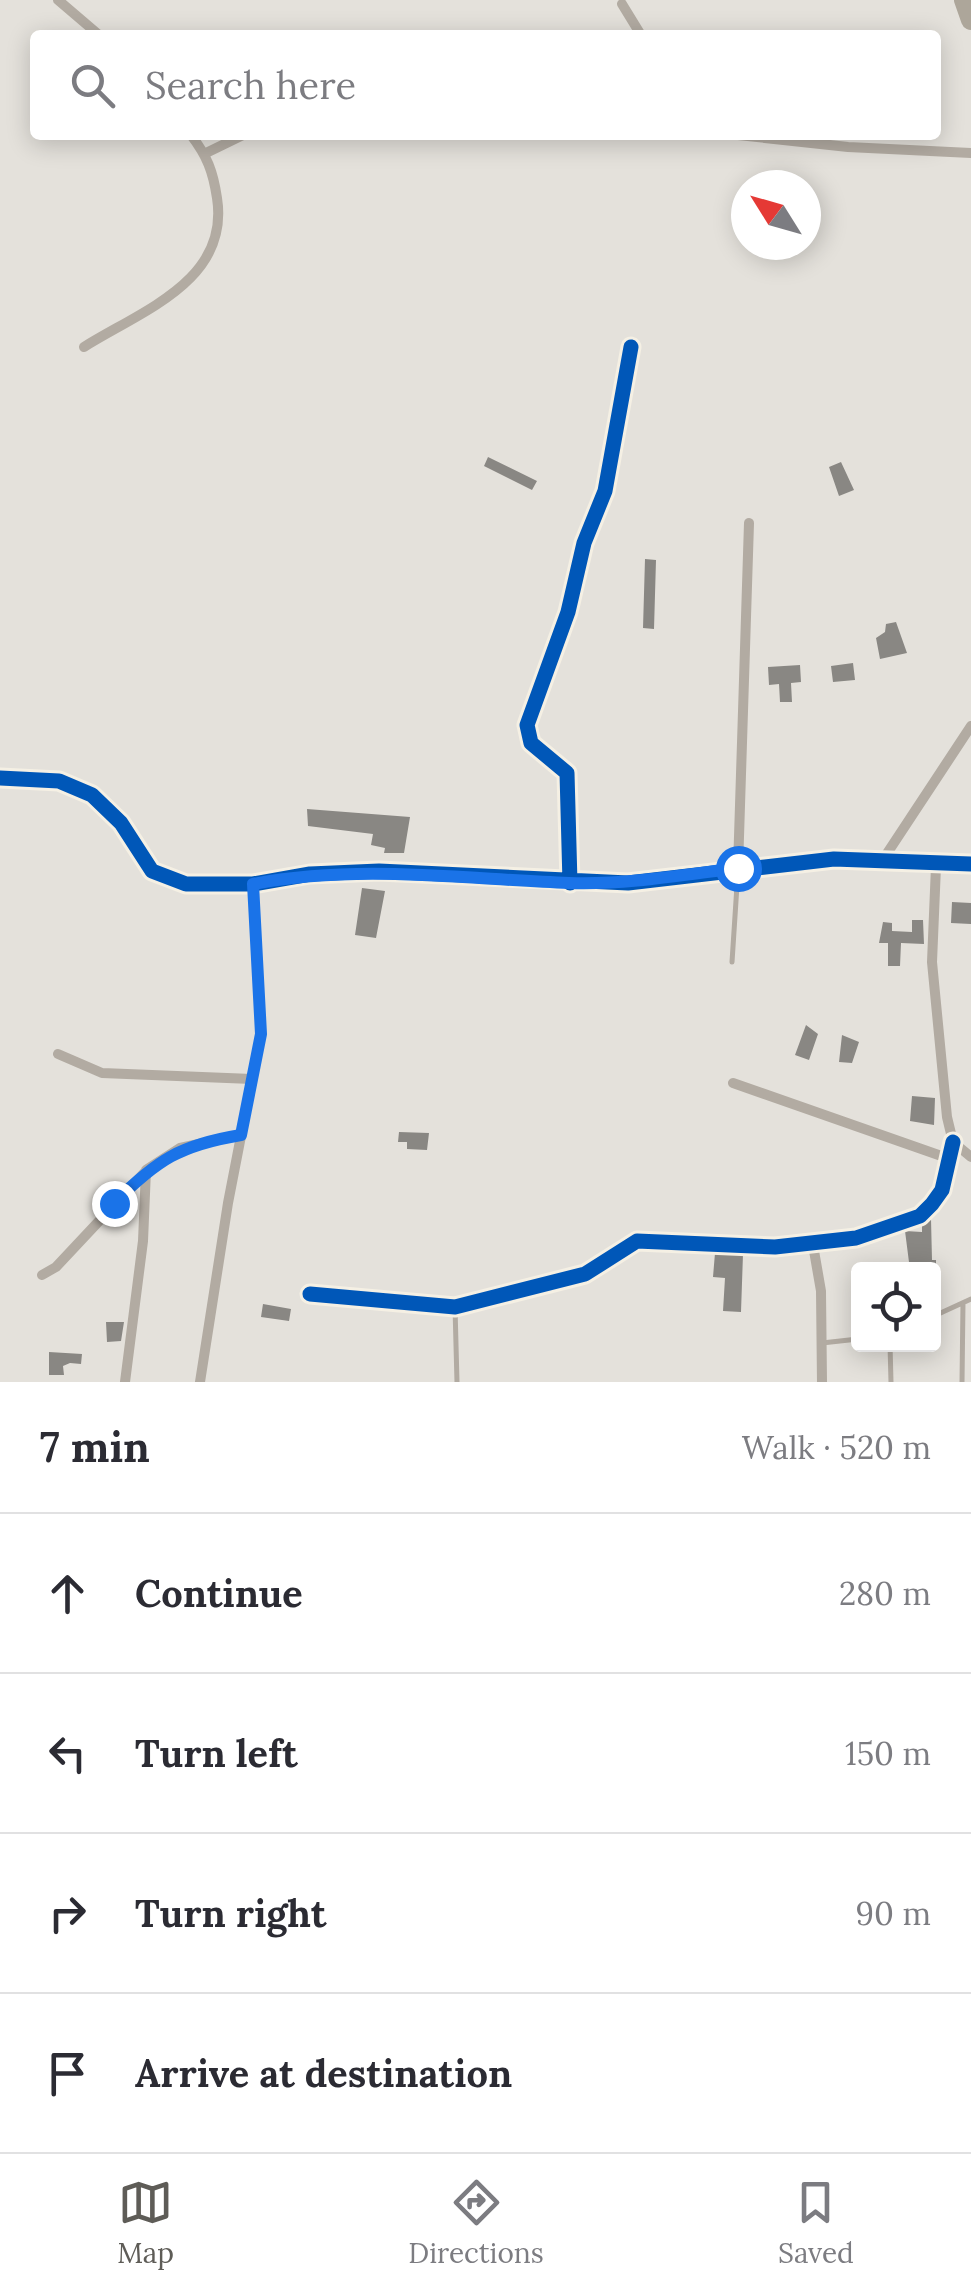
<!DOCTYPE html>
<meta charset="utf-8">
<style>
body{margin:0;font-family:Lora,serif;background:#f2f2f3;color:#2b2b33}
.controls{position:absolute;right:30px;bottom:30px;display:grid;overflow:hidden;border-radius:10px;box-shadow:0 5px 25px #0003}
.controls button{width:90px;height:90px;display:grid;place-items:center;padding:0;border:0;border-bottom:2px solid #e1e1e2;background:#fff;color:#2b2b33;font:50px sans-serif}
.compass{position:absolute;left:731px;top:170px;width:90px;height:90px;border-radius:50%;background:#fff;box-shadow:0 5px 25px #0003;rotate:307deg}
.stop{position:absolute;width:30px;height:30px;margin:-22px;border:8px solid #1a73e8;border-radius:50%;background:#fff}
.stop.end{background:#1a73e8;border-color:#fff;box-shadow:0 2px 10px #0008}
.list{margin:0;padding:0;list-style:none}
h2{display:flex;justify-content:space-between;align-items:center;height:130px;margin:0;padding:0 40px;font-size:42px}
h2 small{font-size:32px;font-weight:400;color:#7c7c81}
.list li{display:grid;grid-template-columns:65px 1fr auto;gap:30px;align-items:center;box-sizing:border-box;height:160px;padding:0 40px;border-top:2px solid #e1e1e2}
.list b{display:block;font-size:38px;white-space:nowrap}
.list em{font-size:32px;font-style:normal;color:#7c7c81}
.icon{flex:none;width:55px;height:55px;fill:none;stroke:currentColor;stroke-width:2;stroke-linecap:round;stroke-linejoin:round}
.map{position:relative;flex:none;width:971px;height:1382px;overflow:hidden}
.search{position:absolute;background:#fff;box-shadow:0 5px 25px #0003;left:30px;right:30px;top:30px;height:110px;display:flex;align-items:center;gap:25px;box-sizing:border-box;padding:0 35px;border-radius:10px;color:#7c7c81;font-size:38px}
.sheet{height:770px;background:#fff}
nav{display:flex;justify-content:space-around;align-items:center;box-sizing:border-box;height:140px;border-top:2px solid #e1e1e2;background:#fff;font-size:28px;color:#7c7c81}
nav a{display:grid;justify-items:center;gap:5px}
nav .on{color:#5e5c57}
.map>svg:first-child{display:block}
</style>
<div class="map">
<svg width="971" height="1382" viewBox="0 0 971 1382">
<rect width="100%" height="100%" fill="#e4e1db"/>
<!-- building -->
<path fill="#898783" d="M 488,457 L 537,481 L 532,490 L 484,466 Z
M 841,462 L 854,490 L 839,496 L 829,467 Z
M 645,559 L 656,560 L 654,629 L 643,628 Z
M 896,622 L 907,653 L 880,659 L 876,638 L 885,632 L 886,624 Z
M 853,663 L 855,680 L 833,682 L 831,666 Z
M 800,665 L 801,682 L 791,683 L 792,702 L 780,702 L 779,684 L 769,685 L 768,667 Z
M 307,809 L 410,817 L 404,853 L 384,853 L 385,848 L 371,845 L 373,834 L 308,826 Z
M 362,888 L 385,891 L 376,938 L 355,935 Z
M 952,902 L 971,903 L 971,924 L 951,923 Z
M 912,920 L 923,920 L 924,944 L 901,943 L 900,966 L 888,966 L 888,943 L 879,943 L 883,922 L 892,923 L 892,931 L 912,932 Z
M 806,1025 L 818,1034 L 809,1060 L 795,1055 Z
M 842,1035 L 859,1042 L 852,1063 L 839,1062 Z
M 912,1096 L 935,1098 L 934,1125 L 910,1121 Z
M 399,1132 L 429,1133 L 427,1150 L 407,1149 L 407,1142 L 398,1142 Z
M 931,1219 L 932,1260 L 936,1260 L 936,1270 L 910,1270 L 905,1231 L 922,1232 L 922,1225 Z
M 715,1253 L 743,1254 L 741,1312 L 723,1311 L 725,1278 L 713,1277 Z
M 263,1304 L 291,1309 L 289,1321 L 261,1317 Z
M 106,1322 L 124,1322 L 121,1341 L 107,1342 Z
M 49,1352 L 82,1354 L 81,1364 L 70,1363 L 63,1366 L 64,1375 L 49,1375 Z"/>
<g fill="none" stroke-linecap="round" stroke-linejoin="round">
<!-- lane -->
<path stroke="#b2aba2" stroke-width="5" d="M 732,962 L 738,870
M 455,1307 L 457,1382
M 934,1316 L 971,1299
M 822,1343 L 858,1339
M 890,1344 L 891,1382
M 962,1382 L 963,1303"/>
<!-- street -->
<path stroke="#b2aba2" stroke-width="10" d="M 58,0 L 99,35
M 622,4 L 641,35
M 738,135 L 848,147 L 971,153
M 206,153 L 243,135
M 84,347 C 141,311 230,281 217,198 C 213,171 207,156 191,135
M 0,778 L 59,781 L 92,795 L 121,823 L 152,871 L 186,884 L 253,884 L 310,874 L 379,871 L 628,883 L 834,859 L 971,864
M 882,861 L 971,726
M 936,866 L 932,962 L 947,1117 L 953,1142 L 971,1157
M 738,868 L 749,523
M 570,883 L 567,773 L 531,743 L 527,725 L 568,612 L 584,543 L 605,491 L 631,347
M 58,1054 L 102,1073 L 252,1079
M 733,1083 L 950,1159
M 813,1245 L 821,1291 L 822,1382
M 42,1275 L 56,1267 L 146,1171
M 310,1294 L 455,1307 L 585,1274 L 637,1241 L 775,1247 L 856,1238 L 920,1216 L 932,1204 L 942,1190 L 953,1142
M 125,1382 L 143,1241 L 146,1170 L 180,1148 L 241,1135
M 200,1382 L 228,1203 L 261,1033 L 253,884"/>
<!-- highway -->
<path stroke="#ada69a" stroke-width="20" d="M 964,0 L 971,20"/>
<defs>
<path id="cycleway" d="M 0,778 L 59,781 L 92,795 L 121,823 L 152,871 L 186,884 L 253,884 L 310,874 L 379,871 L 628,883 L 834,859 L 971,864
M 570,883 L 567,773 L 531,743 L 527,725 L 568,612 L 584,543 L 605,491 L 631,347
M 310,1294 L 455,1307 L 585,1274 L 637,1241 L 775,1247 L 856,1238 L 920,1216 L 932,1204 L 942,1190 L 953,1142"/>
</defs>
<!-- cycleway casing -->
<use href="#cycleway" stroke="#f5f0e4" stroke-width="21"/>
<!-- cycleway -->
<use href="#cycleway" stroke="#0057b8" stroke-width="15"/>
</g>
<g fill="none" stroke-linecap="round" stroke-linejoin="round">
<!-- route -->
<path stroke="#1a73e8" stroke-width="12" d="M 114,1203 C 157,1160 180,1145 241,1135 L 261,1034 L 253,884 C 360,864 461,879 569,883 C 626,885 682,875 738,868"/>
</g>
</svg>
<div class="controls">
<button><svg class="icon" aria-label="locate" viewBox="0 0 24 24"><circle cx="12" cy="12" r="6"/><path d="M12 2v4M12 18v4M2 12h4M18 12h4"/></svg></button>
</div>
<svg class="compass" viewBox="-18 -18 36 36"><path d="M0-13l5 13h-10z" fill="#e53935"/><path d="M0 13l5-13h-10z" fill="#7c7c81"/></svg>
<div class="stop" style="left:738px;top:868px"></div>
<div class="stop end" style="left:114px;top:1203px"></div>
<div class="search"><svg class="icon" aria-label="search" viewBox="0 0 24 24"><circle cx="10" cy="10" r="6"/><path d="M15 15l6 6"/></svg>Search here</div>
</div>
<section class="sheet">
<h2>7 min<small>Walk · 520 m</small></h2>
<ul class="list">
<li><svg class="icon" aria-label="ahead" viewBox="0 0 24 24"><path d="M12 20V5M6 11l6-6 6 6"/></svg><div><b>Continue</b></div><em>280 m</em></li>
<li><svg class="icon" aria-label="left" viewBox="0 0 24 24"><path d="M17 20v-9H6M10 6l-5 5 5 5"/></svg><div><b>Turn left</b></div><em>150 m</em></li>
<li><svg class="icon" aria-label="right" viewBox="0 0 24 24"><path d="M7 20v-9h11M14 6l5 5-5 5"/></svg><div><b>Turn right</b></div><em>90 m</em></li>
<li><svg class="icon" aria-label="arrive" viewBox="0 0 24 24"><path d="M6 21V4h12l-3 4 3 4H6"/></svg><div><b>Arrive at destination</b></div></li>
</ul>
</section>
<nav>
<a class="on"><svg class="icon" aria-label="map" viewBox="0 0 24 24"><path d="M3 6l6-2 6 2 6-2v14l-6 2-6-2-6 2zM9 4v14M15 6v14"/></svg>Map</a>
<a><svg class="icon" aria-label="directions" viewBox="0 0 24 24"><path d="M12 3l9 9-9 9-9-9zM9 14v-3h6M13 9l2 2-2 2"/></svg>Directions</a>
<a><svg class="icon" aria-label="saved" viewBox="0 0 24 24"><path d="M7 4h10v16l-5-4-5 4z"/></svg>Saved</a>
</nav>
